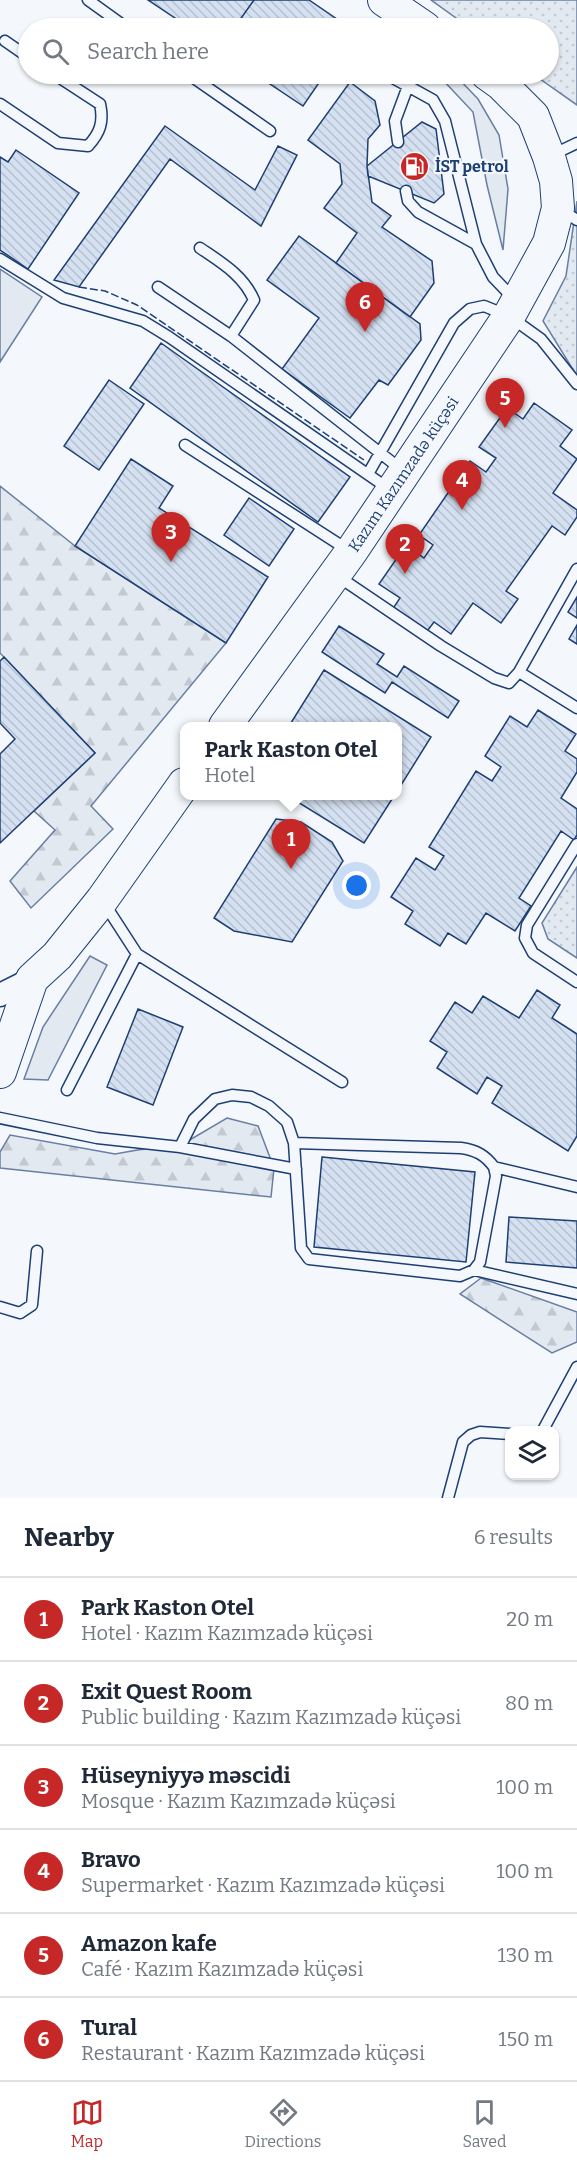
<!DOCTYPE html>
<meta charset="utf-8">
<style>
body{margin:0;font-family:Bitter,serif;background:#f2f2f3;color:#1f2937}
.controls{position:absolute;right:18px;bottom:18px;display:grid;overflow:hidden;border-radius:12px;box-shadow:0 2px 4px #0004}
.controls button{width:54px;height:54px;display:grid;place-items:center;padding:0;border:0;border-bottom:2px solid #e0e1e3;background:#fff;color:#1f2937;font:30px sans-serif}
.you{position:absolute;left:357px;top:886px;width:21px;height:21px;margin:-15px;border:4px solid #fff;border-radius:50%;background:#1a73e8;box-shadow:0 0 0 9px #1a73e833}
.badge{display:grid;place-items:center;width:39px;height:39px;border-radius:50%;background:#c62828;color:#fff;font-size:20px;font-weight:700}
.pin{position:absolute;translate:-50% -50px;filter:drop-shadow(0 2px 3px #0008)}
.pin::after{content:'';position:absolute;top:32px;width:21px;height:18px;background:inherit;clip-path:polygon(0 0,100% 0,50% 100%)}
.popup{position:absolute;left:180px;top:722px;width:222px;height:78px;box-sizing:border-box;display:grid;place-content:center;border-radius:12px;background:#fff;filter:drop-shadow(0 2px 4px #0005);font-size:20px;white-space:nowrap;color:#747a83}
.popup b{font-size:22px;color:#1f2937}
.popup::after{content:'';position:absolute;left:50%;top:100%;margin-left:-12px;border:12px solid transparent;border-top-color:#fff}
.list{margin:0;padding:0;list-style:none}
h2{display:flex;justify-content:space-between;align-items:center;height:78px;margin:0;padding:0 24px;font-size:26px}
h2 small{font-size:20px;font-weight:400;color:#747a83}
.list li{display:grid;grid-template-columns:39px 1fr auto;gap:18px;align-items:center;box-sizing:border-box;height:84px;padding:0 24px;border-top:2px solid #e0e1e3}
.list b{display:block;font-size:22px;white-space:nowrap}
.list p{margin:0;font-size:20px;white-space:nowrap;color:#747a83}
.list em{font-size:20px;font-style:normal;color:#747a83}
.icon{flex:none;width:33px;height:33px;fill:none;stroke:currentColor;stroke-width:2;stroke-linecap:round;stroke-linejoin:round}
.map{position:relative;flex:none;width:577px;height:1498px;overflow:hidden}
.search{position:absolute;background:#fff;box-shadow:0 2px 4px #0004;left:18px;right:18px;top:18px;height:66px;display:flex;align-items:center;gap:15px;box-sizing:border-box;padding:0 21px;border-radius:33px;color:#747a83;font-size:22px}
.sheet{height:582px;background:#fff}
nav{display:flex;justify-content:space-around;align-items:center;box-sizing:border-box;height:84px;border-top:2px solid #e0e1e3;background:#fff;font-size:16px;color:#747a83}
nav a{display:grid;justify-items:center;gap:3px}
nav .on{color:#c62828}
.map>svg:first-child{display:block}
</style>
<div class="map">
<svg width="577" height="1498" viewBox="0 0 577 1498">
<defs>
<pattern id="forest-firs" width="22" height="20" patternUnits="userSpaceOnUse" patternTransform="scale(1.5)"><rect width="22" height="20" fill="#e3e9f0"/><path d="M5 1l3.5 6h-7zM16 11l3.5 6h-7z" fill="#c2c9d1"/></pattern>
<pattern id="park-dots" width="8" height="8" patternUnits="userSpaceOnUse" patternTransform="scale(1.5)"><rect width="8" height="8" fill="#e3e9f0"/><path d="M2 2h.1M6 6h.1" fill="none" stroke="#c2c9d1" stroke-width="1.8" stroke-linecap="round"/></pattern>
<pattern id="building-back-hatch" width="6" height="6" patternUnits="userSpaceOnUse" patternTransform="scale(1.5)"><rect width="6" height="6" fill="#d5e0f0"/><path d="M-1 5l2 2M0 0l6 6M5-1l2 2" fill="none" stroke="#b6c1d1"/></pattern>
</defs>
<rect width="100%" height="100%" fill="#f4f7fb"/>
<!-- grass -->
<path fill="#e3e9f0" stroke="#687fa3" stroke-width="1.5" d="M 448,74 L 454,74 L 478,99 L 499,135 L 508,189 L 503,250 L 487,185 L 473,112 L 442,79 Z
M 0,269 L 42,297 L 0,362 Z
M 90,956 L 107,965 L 48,1080 L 24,1079 L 43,1027 Z"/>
<!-- forest -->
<path fill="url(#forest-firs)" stroke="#687fa3" stroke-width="1.5" d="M 0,486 L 75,546 L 226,643 L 91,806 L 113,829 L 31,908 L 10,881 L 55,830 L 34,811 L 95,753 L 0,653 Z
M 227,1118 L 258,1126 L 274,1168 L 271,1197 L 0,1168 L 0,1152 L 10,1135 L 115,1154 L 188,1141 Z
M 481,1278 L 577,1312 L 577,1342 L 552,1353 L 460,1294 Z"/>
<!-- park -->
<path fill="url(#park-dots)" stroke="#687fa3" stroke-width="1.5" d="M 431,0 L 577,0 L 577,105 L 533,74 L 548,74 L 548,28 L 470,28 Z
M 577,201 L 577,376 L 543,321 L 566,276 Z
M 577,867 L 577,958 L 548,939 L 542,923 Z"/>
<!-- building -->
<path fill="url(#building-back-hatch)" stroke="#1d3f73" stroke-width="1.5" d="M 148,0 L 254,0 L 234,28 L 190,28 Z
M 254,0 L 309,0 L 350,28 L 234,28 Z
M 255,74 L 325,74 L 303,106 Z
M 350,82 L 375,101 L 380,125 L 368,139 L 367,166 L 372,202 L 391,216 L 382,227 L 432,261 L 434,283 L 410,317 L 336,263 L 357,233 L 324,208 L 342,184 L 340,164 L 308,140 Z
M 422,122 L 436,129 L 444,194 L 434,203 L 368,176 L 367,166 Z
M 165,126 L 255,190 L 278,146 L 297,155 L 261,226 L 170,159 L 79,287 L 54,280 Z
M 16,150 L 79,193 L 28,269 L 0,250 L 0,157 L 8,162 Z
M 299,236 L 420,324 L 421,340 L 388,385 L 379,380 L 350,418 L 282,369 L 319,318 L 267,280 Z
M 161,343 L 350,477 L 318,522 L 130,388 Z
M 109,380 L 144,404 L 99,470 L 64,446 Z
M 534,403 L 572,430 L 560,446 L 577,459 L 553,493 L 577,510 L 577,517 L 565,535 L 552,526 L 506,591 L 518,599 L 501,623 L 473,603 L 451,634 L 434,622 L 425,634 L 392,610 L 400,598 L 379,584 L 406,545 L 424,558 L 433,545 L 419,535 L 470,461 L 486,472 L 496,458 L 479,447 L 507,408 L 523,419 Z
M 131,459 L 173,486 L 159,508 L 268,577 L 226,643 L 75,546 Z
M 249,498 L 294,529 L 269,566 L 224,535 Z
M 577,597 L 577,618 L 568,612 Z
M 577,625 L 577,644 L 569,639 Z
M 339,626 L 384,654 L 377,664 L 397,677 L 404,666 L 459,701 L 448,718 L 392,682 L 385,693 L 322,652 Z
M 4,657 L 95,753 L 0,843 L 0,754 L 15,739 L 0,723 L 0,661 Z
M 324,670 L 431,737 L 398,790 L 398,726 L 289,726 Z
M 538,710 L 576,734 L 565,751 L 577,759 L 577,772 L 561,798 L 577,809 L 577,835 L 574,840 L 561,831 L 519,898 L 531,906 L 515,931 L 486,913 L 466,944 L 448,933 L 440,946 L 405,924 L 413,911 L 391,897 L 416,858 L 435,870 L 444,856 L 429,847 L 476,771 L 492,781 L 501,767 L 485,756 L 510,716 L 527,727 Z
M 288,796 L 394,796 L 364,843 Z
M 276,819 L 301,822 L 332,842 L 343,861 L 292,942 L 234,931 L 214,918 Z
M 537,990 L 560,1005 L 552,1018 L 577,1034 L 577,1136 L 568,1151 L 492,1103 L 502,1086 L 487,1077 L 477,1094 L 437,1068 L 447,1052 L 430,1041 L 455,1002 L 472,1013 L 483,996 L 519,1018 Z
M 138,1009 L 183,1027 L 153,1105 L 107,1087 Z
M 322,1157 L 475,1172 L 466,1262 L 314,1247 Z
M 509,1217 L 577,1221 L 577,1268 L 506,1262 Z"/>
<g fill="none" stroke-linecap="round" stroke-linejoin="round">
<defs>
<path id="service" d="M 88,0 L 127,28
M 385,28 L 395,11
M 5,41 L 28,57
M 188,74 L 270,131
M 386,74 L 433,100 L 445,121 L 476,244 L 493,277 L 514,299
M 0,104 L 58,143 L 88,146 C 100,133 104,122 100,104 L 54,74
M 398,142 L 395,121 L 408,86
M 552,155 L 577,143
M 406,191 L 408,201 L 418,212 L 476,244
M 561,210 L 577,220
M 200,248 C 222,263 243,275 254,300 L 231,336
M 0,259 L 63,298 L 143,321 L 169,337 L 389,489
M 158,287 L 231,336 L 402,470
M 185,445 L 348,550
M 368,474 L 454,323 L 470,309 L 484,306 L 509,316 L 541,339 L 577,384
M 336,575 L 441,646 L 494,678 L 509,683 L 519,672 L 577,569
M 519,672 L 577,708
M 577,844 L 527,925 L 525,938 L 533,953 L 577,982
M 104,903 L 137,954 L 342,1082
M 67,1090 L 137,954
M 0,1118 L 97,1138 L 180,1147 L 194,1119 L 215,1099 L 232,1095 L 251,1097 L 269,1106 L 287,1122 L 294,1143 L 301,1248 L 309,1259 L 460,1276 L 474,1270 L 480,1262 L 494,1187 L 496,1176 L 494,1167 L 577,1187
M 294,1143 L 461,1148 C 476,1150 485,1155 494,1167
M 180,1147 L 296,1169
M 474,1270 L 577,1294
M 0,1307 L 20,1313 L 32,1305 L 37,1251
M 543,1430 L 577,1367
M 448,1498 L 463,1442 L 471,1435 L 480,1432 L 510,1434"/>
<path id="minor" d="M 0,995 L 32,979"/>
<path id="secondary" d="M 384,0 L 425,28
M 225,726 L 351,552 L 509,316 L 549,243 L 558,208 L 556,181 L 549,157 L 533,116 L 501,84 L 487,74
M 0,1072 L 32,979 L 57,956 L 102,900 L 184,784"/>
</defs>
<!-- service casing -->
<use href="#service" stroke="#1d3f73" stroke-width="13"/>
<!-- minor casing -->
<use href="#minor" stroke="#1d3f73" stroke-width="25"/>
<!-- secondary casing -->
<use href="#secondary" stroke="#1d3f73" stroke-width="34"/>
<!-- service -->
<use href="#service" stroke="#f4f7fb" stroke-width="10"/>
<!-- minor -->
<use href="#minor" stroke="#f4f7fb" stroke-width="22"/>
<!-- secondary -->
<use href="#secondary" stroke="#f4f7fb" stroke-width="32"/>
<!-- fence -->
<path stroke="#1d3f73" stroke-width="1.5" stroke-dasharray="8 3" stroke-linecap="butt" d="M 79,287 L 105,291 L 137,305 L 364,460"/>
</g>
<!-- icons -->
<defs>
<symbol id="fuel-disc" viewBox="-11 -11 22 22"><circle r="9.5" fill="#c62828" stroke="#f4f7fb"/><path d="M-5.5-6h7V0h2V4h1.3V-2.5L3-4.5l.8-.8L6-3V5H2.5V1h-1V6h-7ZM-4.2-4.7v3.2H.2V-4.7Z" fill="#fff"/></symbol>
</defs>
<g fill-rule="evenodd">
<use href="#fuel-disc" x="398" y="150" width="33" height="33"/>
</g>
<g text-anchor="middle" stroke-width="4.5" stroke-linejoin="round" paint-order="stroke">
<!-- poi labels -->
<g font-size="16" font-weight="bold" fill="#1d3f73" stroke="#f4f7fb" text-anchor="start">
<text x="435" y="172">İST petrol</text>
</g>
<!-- street labels -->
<g font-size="16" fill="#1d3f73" stroke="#f4f7fb">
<text transform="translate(403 474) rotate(-56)" y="6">Kazım Kazımzadə küçəsi</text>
</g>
</g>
</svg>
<div class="controls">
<button><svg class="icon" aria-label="layers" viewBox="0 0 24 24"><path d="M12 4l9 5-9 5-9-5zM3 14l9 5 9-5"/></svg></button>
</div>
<div class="you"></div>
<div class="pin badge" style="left:291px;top:869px">1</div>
<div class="popup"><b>Park Kaston Otel</b>Hotel</div>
<div class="pin badge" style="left:405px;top:574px">2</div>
<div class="pin badge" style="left:171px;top:562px">3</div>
<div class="pin badge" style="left:462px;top:510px">4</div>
<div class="pin badge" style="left:505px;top:428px">5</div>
<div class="pin badge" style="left:365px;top:332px">6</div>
<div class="search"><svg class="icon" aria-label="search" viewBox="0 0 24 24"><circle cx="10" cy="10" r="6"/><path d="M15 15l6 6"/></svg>Search here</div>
</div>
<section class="sheet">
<h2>Nearby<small>6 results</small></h2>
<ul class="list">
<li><span class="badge">1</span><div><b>Park Kaston Otel</b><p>Hotel · Kazım Kazımzadə küçəsi</p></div><em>20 m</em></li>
<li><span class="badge">2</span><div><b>Exit Quest Room</b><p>Public building · Kazım Kazımzadə küçəsi</p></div><em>80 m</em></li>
<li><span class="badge">3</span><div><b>Hüseyniyyə məscidi</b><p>Mosque · Kazım Kazımzadə küçəsi</p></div><em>100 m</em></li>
<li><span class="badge">4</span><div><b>Bravo</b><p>Supermarket · Kazım Kazımzadə küçəsi</p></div><em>100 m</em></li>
<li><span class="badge">5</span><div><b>Amazon kafe</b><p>Café · Kazım Kazımzadə küçəsi</p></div><em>130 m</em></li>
<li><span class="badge">6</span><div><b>Tural</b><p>Restaurant · Kazım Kazımzadə küçəsi</p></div><em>150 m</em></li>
</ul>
</section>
<nav>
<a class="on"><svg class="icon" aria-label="map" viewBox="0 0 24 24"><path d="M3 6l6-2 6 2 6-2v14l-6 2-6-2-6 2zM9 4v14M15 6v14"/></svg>Map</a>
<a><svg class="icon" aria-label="directions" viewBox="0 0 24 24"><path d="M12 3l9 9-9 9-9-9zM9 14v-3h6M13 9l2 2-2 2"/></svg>Directions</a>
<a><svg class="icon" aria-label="saved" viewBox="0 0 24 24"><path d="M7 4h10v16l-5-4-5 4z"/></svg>Saved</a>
</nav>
